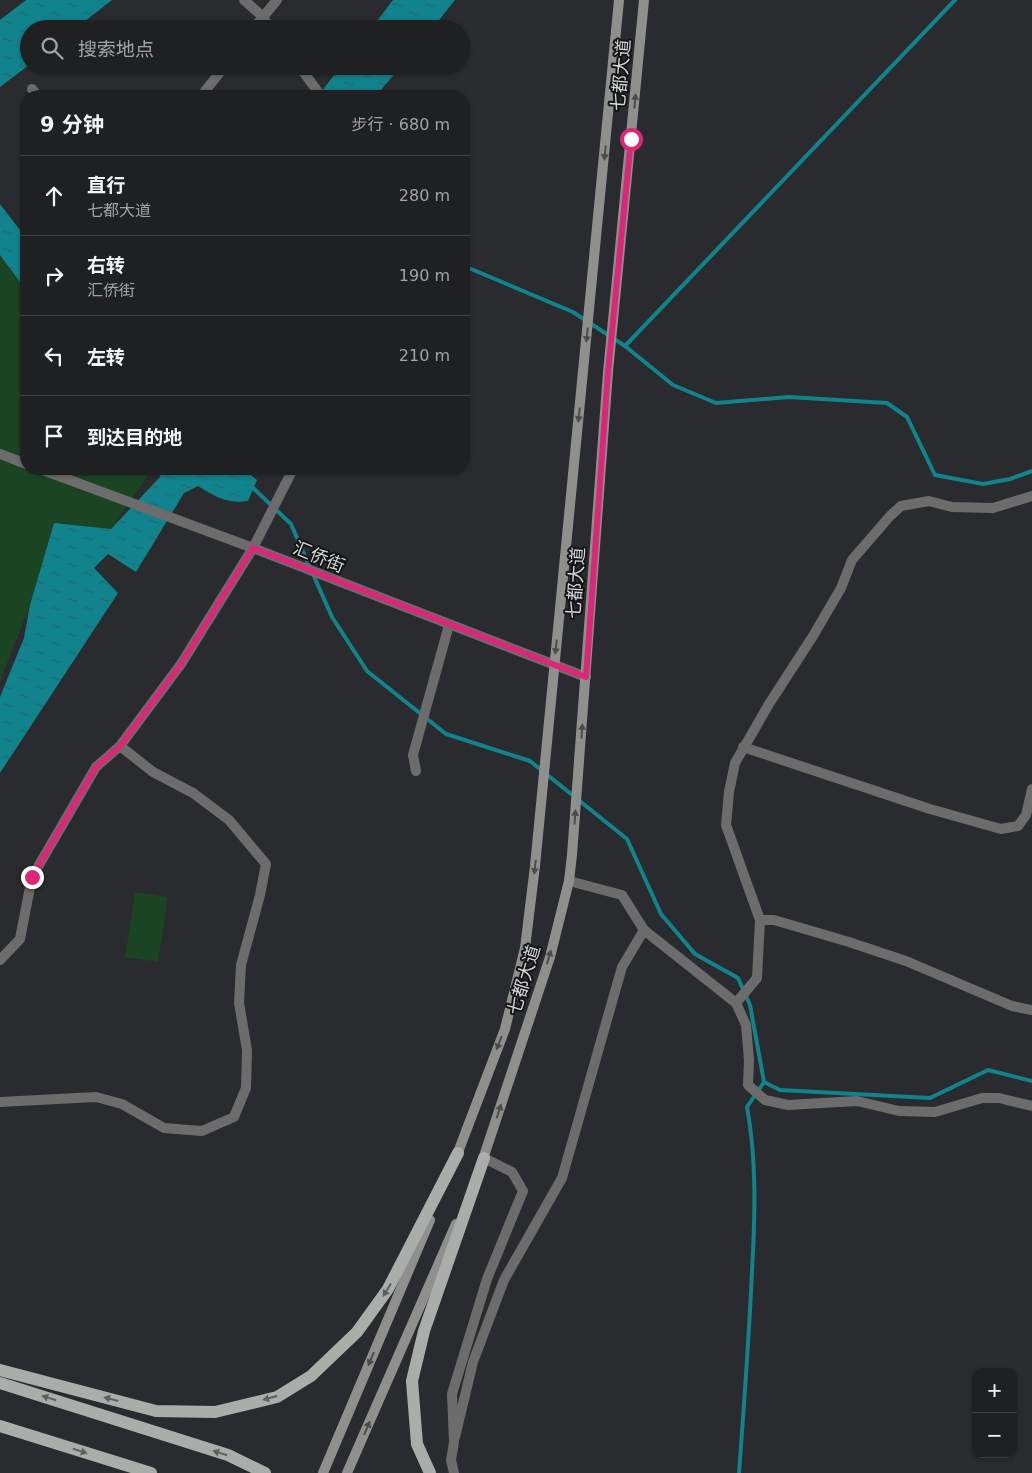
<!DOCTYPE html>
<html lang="zh">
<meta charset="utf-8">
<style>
body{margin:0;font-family:"DejaVu Sans","Noto Sans SC",sans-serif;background:#2c2d2f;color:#f1f3f6}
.controls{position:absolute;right:15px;bottom:15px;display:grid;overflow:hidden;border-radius:10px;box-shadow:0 1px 4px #0004}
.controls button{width:45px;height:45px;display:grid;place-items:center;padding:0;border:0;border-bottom:1px solid #3c3e40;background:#1f2022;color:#f1f3f6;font:25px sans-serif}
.stop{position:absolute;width:15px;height:15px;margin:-11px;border:4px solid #db2777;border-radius:50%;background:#fff}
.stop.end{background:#db2777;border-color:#fff;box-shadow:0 1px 5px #0008}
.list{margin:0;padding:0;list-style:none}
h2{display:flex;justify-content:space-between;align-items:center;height:65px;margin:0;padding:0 20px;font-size:21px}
h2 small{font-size:16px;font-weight:400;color:#a1a3a5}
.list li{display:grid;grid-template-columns:32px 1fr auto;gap:15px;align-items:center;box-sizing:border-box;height:80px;padding:0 20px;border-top:1px solid #3c3e40}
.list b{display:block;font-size:19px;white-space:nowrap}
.list p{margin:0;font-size:16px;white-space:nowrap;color:#a1a3a5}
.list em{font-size:16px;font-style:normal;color:#a1a3a5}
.icon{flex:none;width:28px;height:28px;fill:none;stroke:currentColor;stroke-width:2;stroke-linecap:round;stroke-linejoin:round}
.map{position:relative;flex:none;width:1032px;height:1473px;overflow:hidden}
.search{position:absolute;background:#1f2022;box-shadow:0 1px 4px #0004;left:20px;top:20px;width:450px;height:55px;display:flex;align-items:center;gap:12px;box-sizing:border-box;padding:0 18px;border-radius:28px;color:#a1a3a5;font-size:19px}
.panel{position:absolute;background:#1f2022;box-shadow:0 1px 4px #0004;left:20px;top:90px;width:450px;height:385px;border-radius:20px}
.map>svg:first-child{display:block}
</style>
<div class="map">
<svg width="1032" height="1473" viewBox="0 0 1032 1473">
<defs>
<pattern id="water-ripples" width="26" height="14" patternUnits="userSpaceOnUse" patternTransform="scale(1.25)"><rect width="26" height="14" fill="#11838c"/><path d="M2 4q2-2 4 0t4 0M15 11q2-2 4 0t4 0" fill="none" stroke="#24686e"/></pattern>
</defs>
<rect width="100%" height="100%" fill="#292b2e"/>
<!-- park -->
<path fill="#1b4423" d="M 0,255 L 26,290 L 26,469 L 152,469 L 111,529 L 54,523 L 30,605 L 0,681 Z
M 135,892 L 168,897 L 158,962 L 125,957 Z"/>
<!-- water -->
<path fill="url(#water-ripples)" d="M 26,0 L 112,0 L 75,29 L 29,29 L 29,65 L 0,87 L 0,20 Z
M 393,0 L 455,0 L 432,29 L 371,29 Z
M 341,66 L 401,66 L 376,96 L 318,96 Z
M 0,204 L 26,238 L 26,290 L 0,255 Z
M 161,469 L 244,469 L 257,480 L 248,501 C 228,504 215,497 198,486 L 184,493 L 136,572 L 108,554 L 94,568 L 118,593 L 0,773 L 0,697 L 24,638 L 30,605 L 54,523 L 111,529 L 160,477 Z"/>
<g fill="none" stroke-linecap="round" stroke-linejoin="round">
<!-- stream -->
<path stroke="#11838c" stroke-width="4" d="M 464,266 L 573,312 L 625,346 L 673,385 L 716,403 L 789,397 L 887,403 L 907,417 L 935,475 L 983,484 L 1010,479 L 1032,471
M 625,346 L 955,0
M 251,486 L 291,524 L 310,568
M 313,574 L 332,617 L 367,671 L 446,734 L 530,761 L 627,839 L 661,914 L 695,954 L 738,978 L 750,1005 L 764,1082 L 780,1090 L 930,1098 L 988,1070 L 1032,1081
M 739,1473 C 744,1406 749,1338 752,1271 C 755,1217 757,1161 747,1107 L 764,1082"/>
<!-- minor -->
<path stroke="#6b6c6b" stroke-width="10" d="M 244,0 L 262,16 L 271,29
M 253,29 L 277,0
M 299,66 L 321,96
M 32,89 L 38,96
M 201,96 L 225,66
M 743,747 L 930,809 L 1001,829 L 1018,826 L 1026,815 L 1032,789
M 416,771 L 413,755 L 449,625
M 760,920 L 774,920 L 849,942 L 906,961 L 1012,1006 L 1032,1010
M 644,930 L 736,1003 L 746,1025 L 749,1060 L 748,1085 L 765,1100 L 788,1105 L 857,1101 L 899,1111 L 935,1112 L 982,1098 L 999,1098 L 1032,1106
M 0,960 L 20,939 L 32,877 L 96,767 L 120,746 L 181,664 L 253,548 L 293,469
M 736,1003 L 757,978 L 760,920 L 726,825 L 729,792 L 735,763 L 769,704 L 813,636 L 841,588 L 852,560 L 890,516 L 901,506 L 929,501 L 952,507 L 993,508 L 1032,496
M 0,1102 L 96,1097 L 122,1104 L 164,1128 L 202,1131 L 234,1117 L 246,1088 L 247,1050 L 239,1003 L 241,965 L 260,895 L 266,864 L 229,820 L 193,793 L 153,772 L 120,746
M 455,1437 L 473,1362 L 504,1280 L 562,1178 L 622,967 L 644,930 L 622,895 L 569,881"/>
<!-- tertiary -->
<path stroke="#6b6c6b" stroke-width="10" d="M 0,454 L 26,464
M 40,469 L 253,548 L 586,677
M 454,1473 L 451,1460 L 454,1442 L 452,1394 L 487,1279 L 523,1191 L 512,1172 L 484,1158"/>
<!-- secondary -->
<path stroke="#8f908e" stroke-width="10" d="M 455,1160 L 505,1029 L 525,948 L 535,866 L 619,0
M 481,1165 L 550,957 L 569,881 L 572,855 L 608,372 L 644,0
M 323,1473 L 430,1220
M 347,1473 L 456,1224"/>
<!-- primary -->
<path stroke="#abadaa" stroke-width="12" d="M 0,1370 L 156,1411 L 215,1412 L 277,1397 L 311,1376 L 357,1332 L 388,1289 L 458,1153
M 0,1383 L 228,1455 L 265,1473
M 0,1426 L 151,1473
M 430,1473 L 417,1444 L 412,1381 L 424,1331 L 484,1158"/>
</g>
<!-- one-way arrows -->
<defs><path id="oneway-solid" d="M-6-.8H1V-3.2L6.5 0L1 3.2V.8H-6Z" transform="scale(1.25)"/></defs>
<g fill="#4b4c4b">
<use href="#oneway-solid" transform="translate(635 101) rotate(-85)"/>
<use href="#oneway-solid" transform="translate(605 153) rotate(96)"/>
<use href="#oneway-solid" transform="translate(587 335) rotate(96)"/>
<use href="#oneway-solid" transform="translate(579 415) rotate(96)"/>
<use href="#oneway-solid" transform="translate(556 647) rotate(96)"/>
<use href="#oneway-solid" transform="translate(582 731) rotate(-86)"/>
<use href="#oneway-solid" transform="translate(575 817) rotate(-86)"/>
<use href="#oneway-solid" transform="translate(535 867) rotate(96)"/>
<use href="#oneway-solid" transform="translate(549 957) rotate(-74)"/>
<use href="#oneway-solid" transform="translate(499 1043) rotate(111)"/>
<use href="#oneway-solid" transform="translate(499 1111) rotate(-72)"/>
<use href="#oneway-solid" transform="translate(371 1359) rotate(113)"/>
<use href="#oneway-solid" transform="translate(367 1428) rotate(-67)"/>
</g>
<g fill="#5f6060">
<use href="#oneway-solid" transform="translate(387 1290) rotate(122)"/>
<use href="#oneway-solid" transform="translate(49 1398) rotate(-162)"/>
<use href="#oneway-solid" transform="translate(270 1398) rotate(165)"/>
<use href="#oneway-solid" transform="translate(111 1399) rotate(-165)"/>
<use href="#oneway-solid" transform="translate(80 1451) rotate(17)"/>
<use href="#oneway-solid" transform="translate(220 1453) rotate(-162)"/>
</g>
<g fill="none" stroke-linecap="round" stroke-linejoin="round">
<!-- route -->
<path stroke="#db2777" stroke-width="6" d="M 32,877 L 96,767 L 120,746 L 181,664 L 253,548 L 586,677 L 608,372 L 631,139"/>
</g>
<g text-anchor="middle" stroke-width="4" stroke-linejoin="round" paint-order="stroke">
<!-- street labels -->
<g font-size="18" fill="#d4d5d7" stroke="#131415">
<text transform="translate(621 75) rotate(-85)" y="6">七都大道</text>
<text transform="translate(319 557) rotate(22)" y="6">汇侨街</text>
<text transform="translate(576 583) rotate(-86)" y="6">七都大道</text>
<text transform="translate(524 980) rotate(-73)" y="6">七都大道</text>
</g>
</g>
</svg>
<div class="controls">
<button>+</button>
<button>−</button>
</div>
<div class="stop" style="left:631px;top:139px"></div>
<div class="stop end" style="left:32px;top:877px"></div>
<div class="search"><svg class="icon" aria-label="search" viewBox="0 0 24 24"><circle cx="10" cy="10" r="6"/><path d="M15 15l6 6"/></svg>搜索地点</div>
<section class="panel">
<h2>9 分钟<small>步行 · 680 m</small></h2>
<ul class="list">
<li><svg class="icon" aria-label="ahead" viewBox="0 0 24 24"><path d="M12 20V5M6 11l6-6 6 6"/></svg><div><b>直行</b><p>七都大道</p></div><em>280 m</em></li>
<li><svg class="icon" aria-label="right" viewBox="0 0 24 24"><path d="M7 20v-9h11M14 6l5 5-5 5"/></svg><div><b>右转</b><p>汇侨街</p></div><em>190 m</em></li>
<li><svg class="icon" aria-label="left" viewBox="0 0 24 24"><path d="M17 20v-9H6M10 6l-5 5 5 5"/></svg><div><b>左转</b></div><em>210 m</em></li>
<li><svg class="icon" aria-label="arrive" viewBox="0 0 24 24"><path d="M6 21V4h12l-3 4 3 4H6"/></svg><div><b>到达目的地</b></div></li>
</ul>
</section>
</div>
